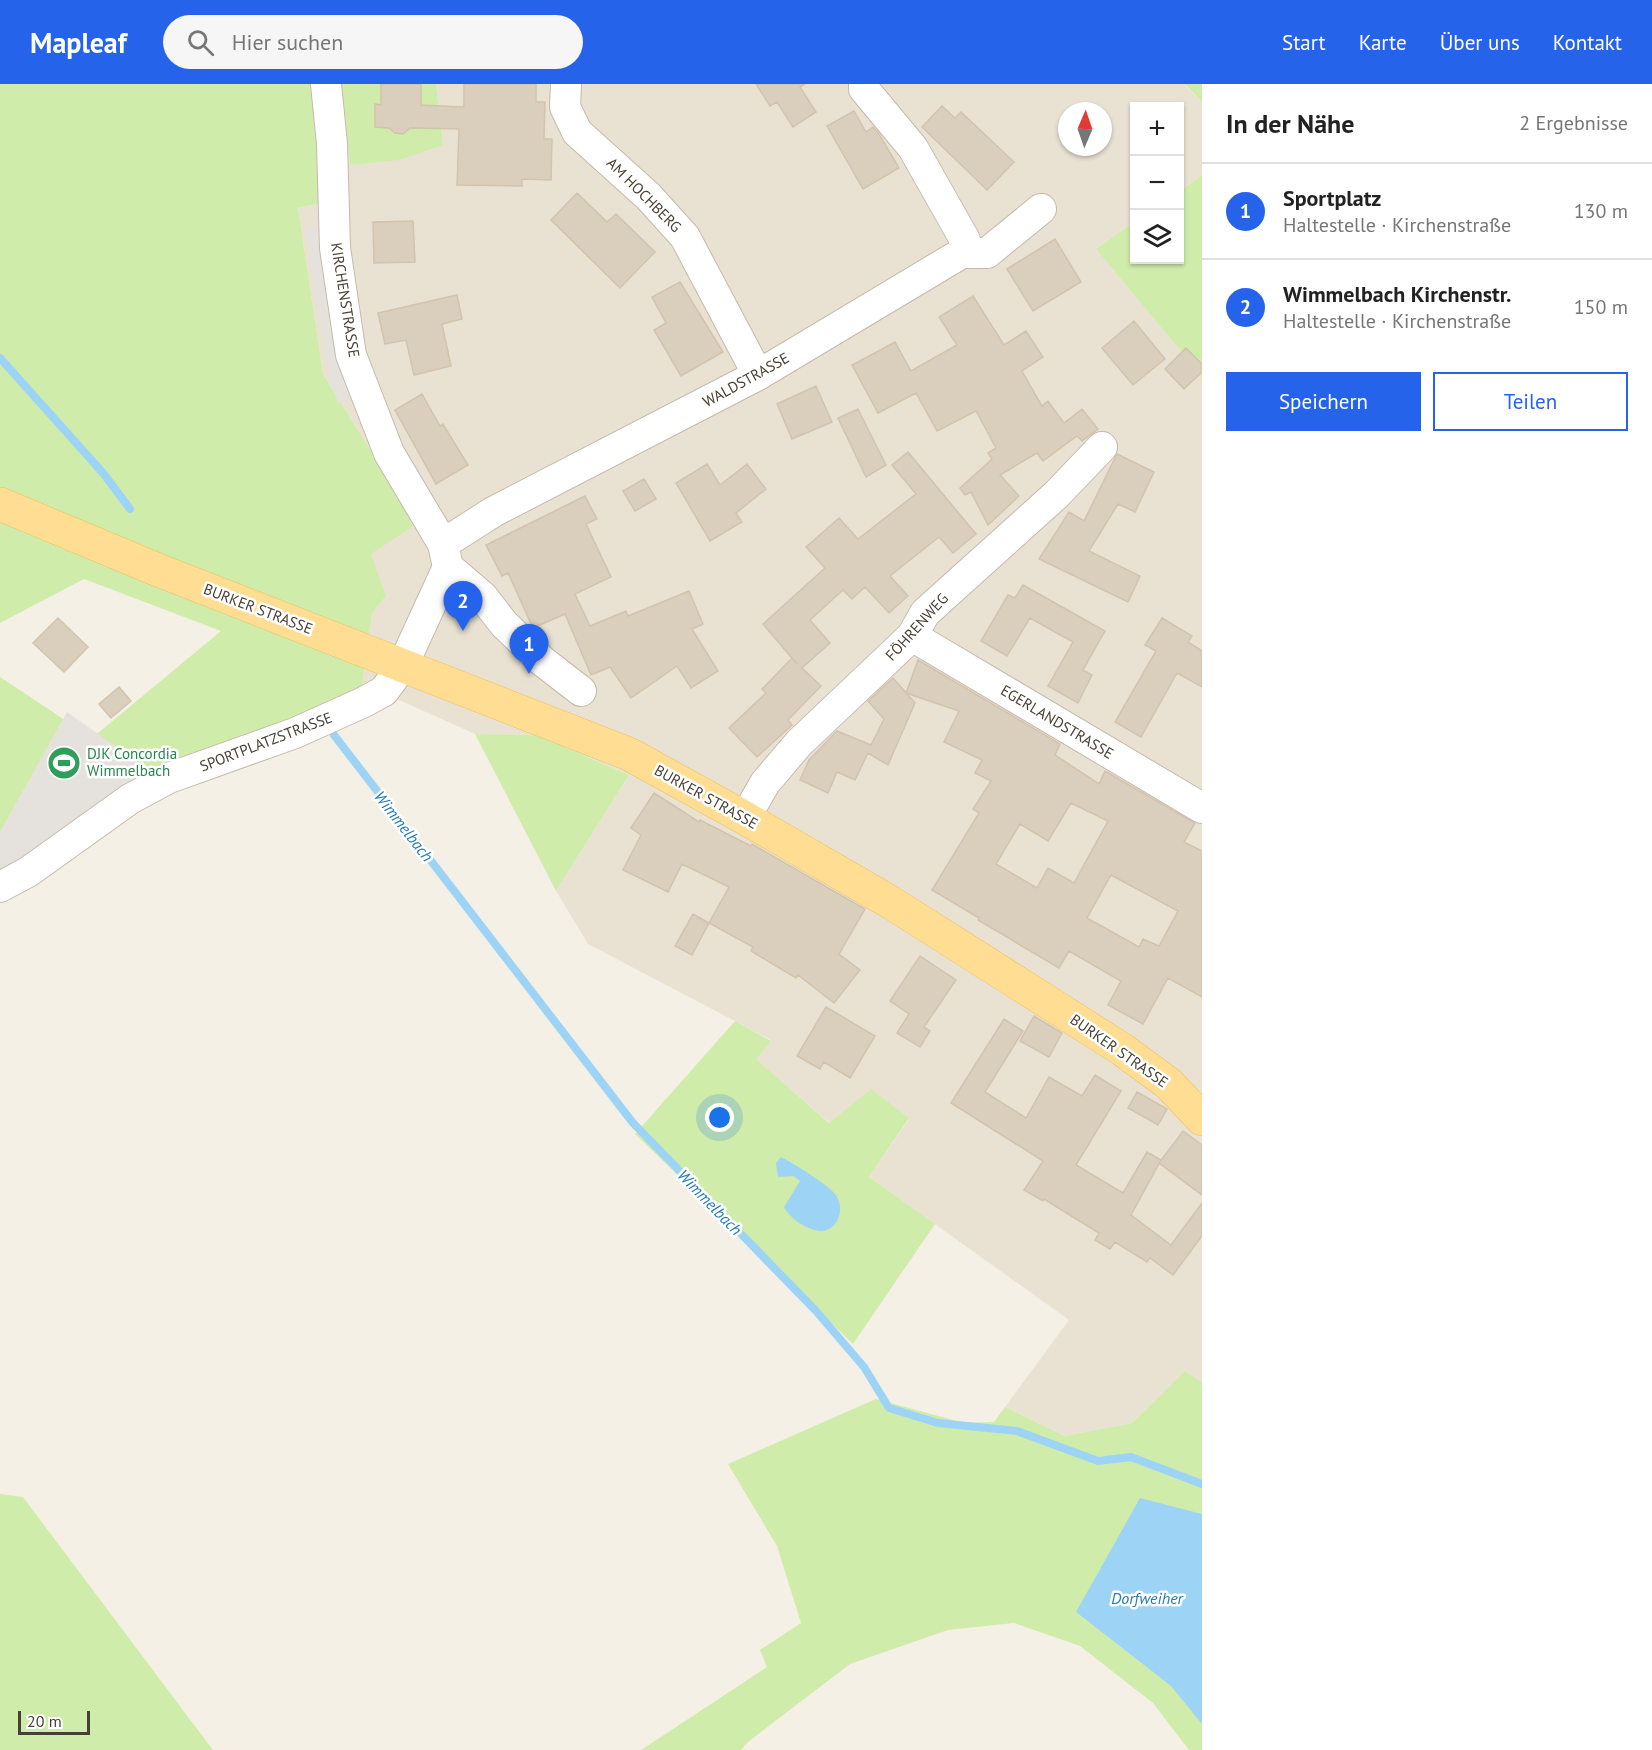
<!DOCTYPE html>
<html lang="de">
<meta charset="utf-8">
<style>
body{margin:0;font-family:"PT Sans",sans-serif;background:#f6f6f6;color:#222}
.controls{position:absolute;right:18px;top:18px;display:grid;overflow:hidden;border-radius:0px;box-shadow:0 2px 4px #0004}
.controls button{width:54px;height:54px;display:grid;place-items:center;padding:0;border:0;border-bottom:2px solid #e0e0e0;background:#fff;color:#222;font:30px sans-serif}
.compass{position:absolute;left:1058px;top:18px;width:54px;height:54px;border-radius:50%;background:#fff;box-shadow:0 2px 4px #0004;rotate:2deg}
.scale{position:absolute;left:18px;bottom:15px;width:72px;box-sizing:border-box;padding-left:6px;border:3px solid #484035;border-top:0;font-size:16px;line-height:21px;white-space:nowrap;color:#484035;-webkit-text-stroke:4px #fff;paint-order:stroke}
.you{position:absolute;left:720px;top:1034px;width:21px;height:21px;margin:-15px;border:4px solid #fff;border-radius:50%;background:#1a73e8;box-shadow:0 0 0 9px #1a73e833}
.badge{display:grid;place-items:center;width:39px;height:39px;border-radius:50%;background:#2563eb;color:#fff;font-size:20px;font-weight:700}
.pin{position:absolute;translate:-50% -50px;filter:drop-shadow(0 2px 3px #0008)}
.pin::after{content:'';position:absolute;top:32px;width:21px;height:18px;background:inherit;clip-path:polygon(0 0,100% 0,50% 100%)}
.list{margin:0;padding:0;list-style:none}
h2{display:flex;justify-content:space-between;align-items:center;height:78px;margin:0;padding:0 24px;font-size:26px}
h2 small{font-size:20px;font-weight:400;color:#767676}
.list li{display:grid;grid-template-columns:39px 1fr auto;gap:18px;align-items:center;box-sizing:border-box;height:96px;padding:0 24px;border-top:2px solid #e0e0e0}
.list b{display:block;font-size:22px;white-space:nowrap}
.list p{margin:0;font-size:20px;white-space:nowrap;color:#767676}
.list em{font-size:20px;font-style:normal;color:#767676}
.actions{display:flex;gap:12px;padding:18px 24px}
.actions a{flex:1;padding:14px 0;border:2px solid #2563eb;border-radius:0px;text-align:center;font-size:21px;color:#2563eb}
.actions .main{background:#2563eb;color:#fff}
.icon{flex:none;width:33px;height:33px;fill:none;stroke:currentColor;stroke-width:2;stroke-linecap:round;stroke-linejoin:round}
.map{position:relative;flex:none;width:1202px;height:1666px;overflow:hidden}
header{display:flex;align-items:center;gap:36px;box-sizing:border-box;height:84px;padding:0 30px;background:#2563eb;color:#fff}
header strong{font-size:28px}
nav{display:flex;gap:33px;margin-inline-start:auto;font-size:21px}
.search{width:420px;height:54px;background:#f6f6f6;display:flex;align-items:center;gap:15px;box-sizing:border-box;padding:0 21px;border-radius:33px;color:#767676;font-size:22px}
main{display:flex}
aside{flex:1;background:#fff}
.map>svg:first-child{display:block}
</style>
<header>
<strong>Mapleaf</strong>
<div class="search"><svg class="icon" aria-label="search" viewBox="0 0 24 24"><circle cx="10" cy="10" r="6"/><path d="M15 15l6 6"/></svg>Hier suchen</div>
<nav><a>Start</a><a>Karte</a><a>Über uns</a><a>Kontakt</a></nav>
</header>
<main>
<div class="map">
<svg width="1202" height="1666" viewBox="0 0 1202 1666">
<rect width="100%" height="100%" fill="#f4f0e6"/>
<!-- residential -->
<path fill="#e9e2d3" fill-rule="evenodd" d="M 341,0 L 350,81 L 443,61 L 436,0 L 1184,0 L 1202,18 L 1202,91 L 1180,107 L 1180,22 L 1134,22 L 1134,138 L 1096,165 L 1202,293 L 1202,1298 L 1185,1287 L 1132,1339 L 1065,1352 L 1005,1323 L 1069,1236 L 869,1093 L 909,1035 L 830,1039 L 755,975 L 771,956 L 588,860 L 556,807 L 629,691 L 537,651 L 475,650 L 361,599 L 372,529 L 386,512 L 370,470 L 408,426 L 323,290 L 298,124 L 326,118 ZM 1067,27 L 1103,27 L 1103,63 L 1067,63 Z"/>
<!-- green -->
<path fill="#d0ecab" d="M 0,0 L 312,0 L 326,118 L 298,124 L 323,290 L 408,426 L 415,441 L 371,470 L 386,512 L 372,529 L 362,599 L 395,614 L 166,704 L 0,815 L 0,593 L 92,654 L 221,547 L 84,495 L 0,539 Z
M 341,0 L 436,0 L 443,61 L 399,76 L 350,81 Z
M 1185,0 L 1202,0 L 1202,18 Z
M 1202,91 L 1202,293 L 1096,165 L 1134,138 L 1134,176 L 1180,176 L 1180,107 Z
M 475,650 L 537,651 L 629,691 L 556,807 Z
M 735,937 L 771,957 L 756,975 L 829,1039 L 871,1005 L 909,1034 L 869,1093 L 935,1140 L 853,1260 L 635,1050 Z
M 1185,1287 L 1202,1298 L 1202,1666 L 1189,1666 L 1153,1619 L 1080,1562 L 1014,1539 L 948,1546 L 850,1580 L 748,1658 L 741,1666 L 641,1666 L 767,1583 L 760,1566 L 801,1539 L 777,1462 L 728,1380 L 876,1315 L 964,1339 L 994,1338 L 1005,1323 L 1065,1352 L 1132,1339 Z
M 0,1410 L 23,1413 L 213,1666 L 0,1666 Z"/>
<!-- parking -->
<path fill="#e5e2de" d="M 322,142 L 352,312 L 338,319 L 329,289 L 306,143 Z
M 67,628 L 169,700 L 0,803 L 0,748 Z"/>
<!-- water -->
<path fill="#9dd4f6" d="M 781,1073 C 793,1079 827,1100 835,1110 C 844,1121 841,1140 827,1146 C 813,1151 790,1135 784,1123 L 800,1097 L 793,1092 L 778,1093 L 776,1079 Z
M 1140,1414 L 1202,1430 L 1202,1640 L 1171,1602 L 1076,1528 Z"/>
<g fill="none" stroke-linecap="round" stroke-linejoin="round">
<!-- stream -->
<path stroke="#9dd4f6" stroke-width="8" d="M 0,274 L 103,389 L 130,425
M 334,651 L 633,1039 L 816,1227 L 864,1283 L 889,1324 L 938,1339 L 1017,1347 L 1098,1377 L 1131,1373 L 1202,1400"/>
</g>
<!-- building -->
<path fill="#dacebd" stroke="#d2c3ad" stroke-width="1.5" fill-rule="evenodd" d="M 381,0 L 421,0 L 421,21 L 464,23 L 464,0 L 536,0 L 536,18 L 545,18 L 544,55 L 552,55 L 551,96 L 522,95 L 522,102 L 457,101 L 459,45 L 410,44 L 403,50 L 395,49 L 389,44 L 375,43 L 375,20 L 381,21 Z
M 756,0 L 805,0 L 800,3 L 816,28 L 793,43 L 777,18 L 770,22 Z
M 942,22 L 955,34 L 961,28 L 1014,78 L 987,106 L 922,43 Z
M 854,27 L 866,48 L 873,43 L 879,50 L 899,84 L 863,105 L 827,42 Z
M 577,109 L 607,138 L 616,130 L 655,168 L 620,204 L 551,136 Z
M 413,137 L 415,178 L 374,179 L 373,138 Z
M 1055,155 L 1081,198 L 1033,227 L 1007,185 Z
M 680,198 L 723,268 L 681,292 L 654,246 L 666,239 L 652,213 Z
M 457,211 L 462,235 L 442,240 L 451,282 L 414,291 L 406,256 L 385,260 L 378,229 Z
M 973,212 L 1004,261 L 1026,247 L 1043,273 L 1022,287 L 1042,322 L 1048,317 L 1064,339 L 1082,325 L 1098,345 L 1082,357 L 1077,352 L 1043,377 L 1037,369 L 1000,391 L 1019,412 L 988,441 L 971,408 L 965,411 L 960,404 L 992,375 L 988,369 L 996,364 L 976,327 L 937,347 L 916,309 L 878,329 L 852,281 L 895,258 L 911,287 L 957,261 L 939,233 Z
M 1134,237 L 1165,275 L 1133,301 L 1102,264 Z
M 1186,264 L 1202,280 L 1202,288 L 1184,305 L 1165,285 Z
M 816,302 L 832,338 L 792,355 L 777,320 Z
M 422,310 L 440,342 L 443,340 L 468,381 L 436,400 L 395,326 Z
M 858,325 L 886,381 L 866,393 L 838,334 Z
M 908,368 L 976,450 L 953,469 L 939,453 L 890,492 L 908,512 L 889,529 L 865,503 L 852,515 L 843,506 L 810,536 L 830,559 L 802,584 L 821,602 L 788,636 L 792,641 L 757,673 L 729,644 L 766,609 L 762,605 L 792,574 L 797,580 L 763,540 L 825,484 L 806,463 L 839,434 L 858,455 L 916,410 L 892,381 Z
M 1117,370 L 1154,388 L 1135,428 L 1118,420 L 1089,467 L 1140,492 L 1128,518 L 1039,475 L 1069,428 L 1084,437 Z
M 707,380 L 720,401 L 747,380 L 766,405 L 736,429 L 742,438 L 710,457 L 676,399 Z
M 644,395 L 656,415 L 635,427 L 623,407 Z
M 585,412 L 597,435 L 586,440 L 611,493 L 575,510 L 590,542 L 626,527 L 628,532 L 689,507 L 703,540 L 692,545 L 718,587 L 691,604 L 677,582 L 631,614 L 610,583 L 591,591 L 565,530 L 533,544 L 508,489 L 502,492 L 486,461 Z
M 1023,501 L 1105,547 L 1083,586 L 1092,591 L 1078,619 L 1048,602 L 1073,558 L 1030,534 L 1007,572 L 981,557 L 1008,511 L 1015,514 Z
M 58,534 L 88,563 L 64,588 L 33,559 Z
M 1162,534 L 1192,552 L 1188,558 L 1202,567 L 1202,603 L 1177,589 L 1141,653 L 1115,638 L 1156,567 L 1145,561 Z
M 918,576 L 1060,660 L 1055,671 L 1099,700 L 1105,687 L 1195,739 L 1184,758 L 1202,767 L 1202,913 L 1168,894 L 1143,940 L 1108,921 L 1121,897 L 1069,867 L 1059,884 L 978,836 L 979,834 L 932,806 L 979,729 L 973,725 L 991,697 L 975,689 L 982,676 L 944,658 L 959,627 L 906,609 ZM 1071,719 L 1108,737 L 1074,799 L 1048,784 L 1037,804 L 996,780 L 1020,740 L 1048,757 ZM 1111,791 L 1178,827 L 1159,862 L 1143,855 L 1139,863 L 1087,834 Z
M 893,594 L 915,619 L 888,681 L 868,669 L 855,696 L 837,688 L 828,709 L 800,696 L 809,676 L 837,647 L 871,661 L 884,635 L 868,617 Z
M 119,603 L 131,617 L 111,634 L 99,620 Z
M 654,709 L 699,738 L 700,736 L 751,762 L 752,760 L 865,825 L 839,870 L 860,886 L 834,919 L 798,891 L 796,894 L 751,867 L 753,863 L 709,839 L 729,803 L 682,780 L 668,808 L 623,786 L 641,751 L 631,744 Z
M 693,830 L 709,839 L 692,871 L 675,862 Z
M 920,872 L 956,896 L 924,943 L 930,947 L 920,963 L 897,949 L 909,930 L 890,917 Z
M 826,923 L 875,952 L 850,994 L 824,978 L 820,985 L 797,972 Z
M 1034,932 L 1062,949 L 1049,973 L 1020,957 Z
M 1004,935 L 1023,947 L 985,1008 L 1026,1034 L 1049,993 L 1082,1012 L 1095,991 L 1121,1007 L 1076,1081 L 1123,1109 L 1147,1068 L 1161,1076 L 1131,1131 L 1171,1161 L 1202,1119 L 1202,1152 L 1173,1191 L 1150,1174 L 1147,1178 L 1115,1158 L 1110,1165 L 1095,1156 L 1099,1149 L 1044,1115 L 1043,1117 L 1024,1106 L 1043,1077 L 951,1019 Z
M 1137,1008 L 1167,1025 L 1158,1041 L 1128,1024 Z
M 1183,1047 L 1202,1061 L 1202,1111 L 1159,1079 Z"/>
<g fill="none" stroke-linecap="round" stroke-linejoin="round">
<defs>
<path id="street" d="M 566,0 L 565,23 L 577,48 L 649,113 L 685,153 L 758,291
M 864,0 L 864,5 L 913,64 L 965,156 L 962,169
M 443,460 L 493,428 L 758,291 L 962,169 L 987,169 L 1041,125
M 448,483 L 483,513 L 504,540 L 541,576 L 581,607
M 912,552 L 1202,724
M 745,734 L 765,699 L 799,659 L 912,552 L 925,529 L 1056,411 L 1102,363
M 0,803 L 28,788 L 130,715 L 169,694 L 295,649 L 364,618 L 384,607 L 403,581 L 448,483 L 443,460 L 389,369 L 351,271 L 335,164 L 332,60 L 326,0"/>
<path id="primary" d="M 0,420 L 158,486 L 629,670 L 745,734 L 890,818 L 1024,903 L 1123,966 L 1169,1000 L 1202,1035"/>
</defs>
<!-- street casing -->
<use href="#street" stroke="#c4baab" stroke-width="32"/>
<!-- primary casing -->
<use href="#primary" stroke="#edbe5b" stroke-width="34"/>
<!-- street -->
<use href="#street" stroke="#fff" stroke-width="30"/>
<!-- primary -->
<use href="#primary" stroke="#ffde94" stroke-width="33"/>
</g>
<!-- icons -->
<defs>
<symbol id="stadium-disc" viewBox="-11 -11 22 22"><circle r="9.5" fill="#2e9e5b" stroke="#fff"/><path d="M0-5a6.5 5 0 1 0 0 10a6.5 5 0 1 0 0-10ZM-3.5-1.8h7v3.6h-7Z" fill="#fff"/></symbol>
</defs>
<g fill-rule="evenodd">
<use href="#stadium-disc" x="45" y="660" width="38" height="38"/>
</g>
<g text-anchor="middle" stroke-width="5" stroke-linejoin="round" paint-order="stroke">
<!-- street labels -->
<g font-size="15" fill="#484035" stroke="#fff">
<text transform="translate(644 111) rotate(45)" y="5">AM HOCHBERG</text>
<text transform="translate(345 216) rotate(81)" y="5">KIRCHENSTRASSE</text>
<text transform="translate(746 296) rotate(-29)" y="5">WALDSTRASSE</text>
<text transform="translate(258 525) rotate(21)" y="5">BURKER STRASSE</text>
<text transform="translate(917 543) rotate(-48)" y="5">FÖHRENWEG</text>
<text transform="translate(1057 638) rotate(31)" y="5">EGERLANDSTRASSE</text>
<text transform="translate(266 658) rotate(-21)" y="5">SPORTPLATZSTRASSE</text>
<text transform="translate(706 713) rotate(29)" y="5">BURKER STRASSE</text>
<text transform="translate(1119 967) rotate(35)" y="5">BURKER STRASSE</text>
</g>
<!-- leisure labels -->
<g font-size="15" fill="#27864d" stroke="#fff" text-anchor="start">
<text x="87" y="675">DJK Concordia<tspan x="87" dy="17">Wimmelbach</tspan></text>
</g>
<!-- water labels -->
<g font-size="16" font-style="italic" fill="#247ab4" stroke="#fff">
<text transform="translate(404 742) rotate(52)" y="6">Wimmelbach</text>
<text transform="translate(710 1118) rotate(46)" y="6">Wimmelbach</text>
<text x="1147" y="1520">Dorfweiher</text>
</g>
</g>
</svg>
<div class="controls">
<button>+</button>
<button>−</button>
<button><svg class="icon" aria-label="layers" viewBox="0 0 24 24"><path d="M12 4l9 5-9 5-9-5zM3 14l9 5 9-5"/></svg></button>
</div>
<svg class="compass" viewBox="-18 -18 36 36"><path d="M0-13l5 13h-10z" fill="#e53935"/><path d="M0 13l5-13h-10z" fill="#767676"/></svg>
<div class="scale">20 m</div>
<div class="you"></div>
<div class="pin badge" style="left:529px;top:590px">1</div>
<div class="pin badge" style="left:463px;top:547px">2</div>
</div>
<aside>
<h2>In der Nähe<small>2 Ergebnisse</small></h2>
<ul class="list">
<li><span class="badge">1</span><div><b>Sportplatz</b><p>Haltestelle · Kirchenstraße</p></div><em>130 m</em></li>
<li><span class="badge">2</span><div><b>Wimmelbach Kirchenstr.</b><p>Haltestelle · Kirchenstraße</p></div><em>150 m</em></li>
</ul>
<div class="actions"><a class="main">Speichern</a><a>Teilen</a></div>
</aside>
</main>
